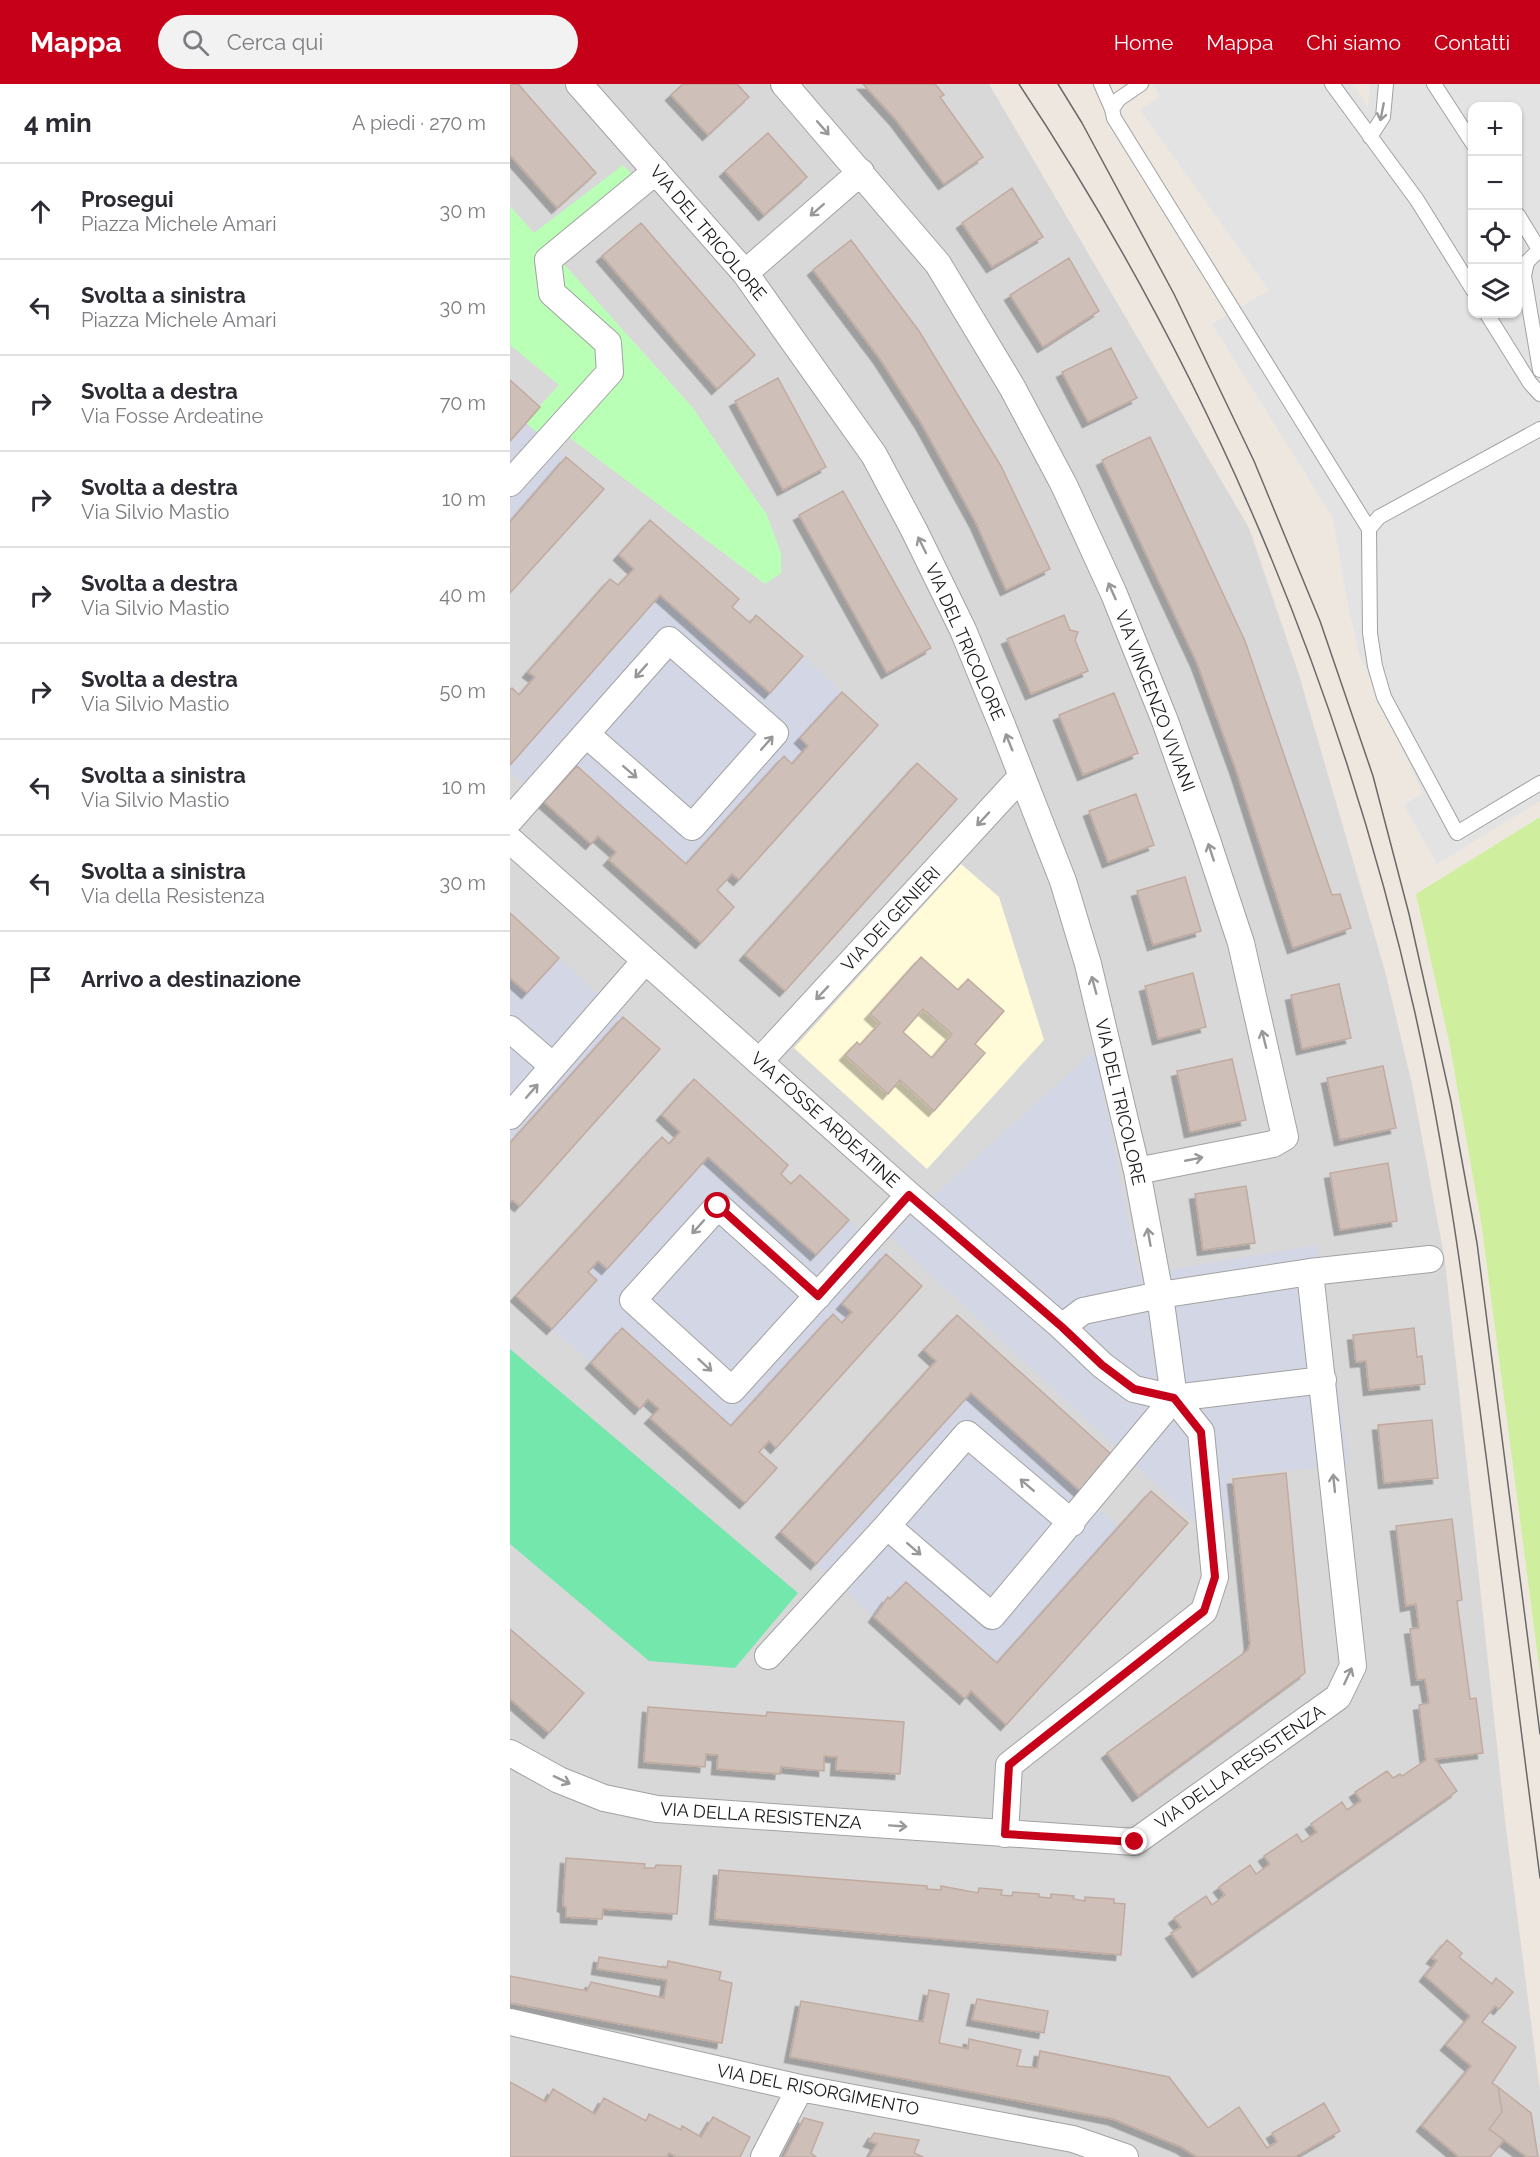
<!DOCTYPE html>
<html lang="it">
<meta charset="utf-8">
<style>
body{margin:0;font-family:Raleway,sans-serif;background:#f2f2f3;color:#2b2b33}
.controls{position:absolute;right:18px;top:18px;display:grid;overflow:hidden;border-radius:12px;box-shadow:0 2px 4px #0004}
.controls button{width:54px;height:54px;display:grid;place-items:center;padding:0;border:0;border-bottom:2px solid #e1e1e2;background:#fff;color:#2b2b33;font:30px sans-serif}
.stop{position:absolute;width:18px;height:18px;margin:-14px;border:4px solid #c60019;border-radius:50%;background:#fff}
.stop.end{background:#c60019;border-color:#fff;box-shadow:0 2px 6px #0008}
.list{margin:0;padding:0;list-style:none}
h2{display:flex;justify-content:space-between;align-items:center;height:78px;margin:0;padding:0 24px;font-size:26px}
h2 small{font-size:20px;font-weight:400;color:#7c7c81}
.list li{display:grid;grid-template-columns:39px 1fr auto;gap:18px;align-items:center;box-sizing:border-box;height:96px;padding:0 24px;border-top:2px solid #e1e1e2}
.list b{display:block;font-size:22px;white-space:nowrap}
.list p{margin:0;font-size:20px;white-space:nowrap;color:#7c7c81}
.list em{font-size:20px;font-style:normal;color:#7c7c81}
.icon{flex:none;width:33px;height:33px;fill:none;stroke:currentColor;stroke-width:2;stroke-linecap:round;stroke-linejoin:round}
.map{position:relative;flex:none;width:1030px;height:2073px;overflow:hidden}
header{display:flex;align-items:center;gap:36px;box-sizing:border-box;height:84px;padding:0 30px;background:#c60019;color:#fff}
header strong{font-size:28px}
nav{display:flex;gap:33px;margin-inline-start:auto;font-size:21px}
.search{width:420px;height:54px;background:#f2f2f3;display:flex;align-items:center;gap:15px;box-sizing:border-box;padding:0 21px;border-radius:33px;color:#7c7c81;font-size:22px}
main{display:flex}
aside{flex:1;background:#fff}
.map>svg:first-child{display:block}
</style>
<header>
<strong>Mappa</strong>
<div class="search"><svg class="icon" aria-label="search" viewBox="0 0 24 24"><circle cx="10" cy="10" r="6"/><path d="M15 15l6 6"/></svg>Cerca qui</div>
<nav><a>Home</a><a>Mappa</a><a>Chi siamo</a><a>Contatti</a></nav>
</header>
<main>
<aside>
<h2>4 min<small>A piedi · 270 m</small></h2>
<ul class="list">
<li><svg class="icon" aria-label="ahead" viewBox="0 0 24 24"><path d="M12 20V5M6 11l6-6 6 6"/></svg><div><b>Prosegui</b><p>Piazza Michele Amari</p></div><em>30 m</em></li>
<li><svg class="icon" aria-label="left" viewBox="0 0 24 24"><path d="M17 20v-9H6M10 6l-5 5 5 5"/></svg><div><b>Svolta a sinistra</b><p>Piazza Michele Amari</p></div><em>30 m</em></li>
<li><svg class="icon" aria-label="right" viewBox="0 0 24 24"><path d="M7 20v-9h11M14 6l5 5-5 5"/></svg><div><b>Svolta a destra</b><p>Via Fosse Ardeatine</p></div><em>70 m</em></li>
<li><svg class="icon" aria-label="right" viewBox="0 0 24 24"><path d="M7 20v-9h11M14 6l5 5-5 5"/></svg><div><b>Svolta a destra</b><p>Via Silvio Mastio</p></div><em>10 m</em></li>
<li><svg class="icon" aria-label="right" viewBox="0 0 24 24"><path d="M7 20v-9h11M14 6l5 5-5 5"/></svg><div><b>Svolta a destra</b><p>Via Silvio Mastio</p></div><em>40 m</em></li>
<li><svg class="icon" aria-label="right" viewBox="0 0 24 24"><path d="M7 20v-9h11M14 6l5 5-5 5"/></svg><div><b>Svolta a destra</b><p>Via Silvio Mastio</p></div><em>50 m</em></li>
<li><svg class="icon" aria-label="left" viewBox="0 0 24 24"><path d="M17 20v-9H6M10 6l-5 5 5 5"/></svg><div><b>Svolta a sinistra</b><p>Via Silvio Mastio</p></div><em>10 m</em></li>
<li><svg class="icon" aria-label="left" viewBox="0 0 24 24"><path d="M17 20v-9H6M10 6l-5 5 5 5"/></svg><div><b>Svolta a sinistra</b><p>Via della Resistenza</p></div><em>30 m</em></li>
<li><svg class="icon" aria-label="arrive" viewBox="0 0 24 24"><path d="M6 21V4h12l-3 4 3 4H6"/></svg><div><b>Arrivo a destinazione</b></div></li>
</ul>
</aside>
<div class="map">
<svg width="1030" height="2073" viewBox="0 0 1030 2073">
<defs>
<filter id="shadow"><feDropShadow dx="-5.5" dy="5.5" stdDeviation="0" flood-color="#0004"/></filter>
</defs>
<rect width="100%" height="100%" fill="#eee7df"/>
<!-- residential -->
<path fill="#d9d8d8" d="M 0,0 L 479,0 L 739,444 L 789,591 L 875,887 L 902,1000 L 935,1177 L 996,1745 L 1030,2007 L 1030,2073 L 0,2073 Z"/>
<!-- education -->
<path fill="#fffad7" d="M 451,780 L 489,813 L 534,956 L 417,1085 L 284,964 Z"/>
<!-- grass -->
<path fill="#d0ef9e" d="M 1030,733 L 1030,1589 L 972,1144 L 939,957 L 906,810 Z"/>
<!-- park -->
<path fill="#b9ffb5" d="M 113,81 L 139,108 L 52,178 L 182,323 L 257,431 L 271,469 L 271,489 L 255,500 L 48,345 L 0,399 L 0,354 L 49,301 L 0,261 L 0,122 L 24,149 Z"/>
<!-- pitch -->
<path fill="#74e7ac" d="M 0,1265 L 288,1509 L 225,1584 L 139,1577 L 0,1460 Z"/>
<!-- parking -->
<path fill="#e3e3e3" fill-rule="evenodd" d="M 642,0 L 843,0 L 858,23 L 860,0 L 1030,0 L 1030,717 L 927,780 L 894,721 L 913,709 L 849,570 L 837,517 L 823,434 L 702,240 L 759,206 L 630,26 L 650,12 ZM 963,22 L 1008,22 L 1008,230 L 963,230 Z"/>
<!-- plaza -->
<path fill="#d3d6e4" d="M 16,339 L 56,373 L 0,438 L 0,357 Z
M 150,511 L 260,608 L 293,572 L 332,608 L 290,654 L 298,662 L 282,680 L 274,673 L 176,780 L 67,682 L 34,718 L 0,687 L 0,681 Z
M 49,874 L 113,933 L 0,1059 L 0,894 L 17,909 Z
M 585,966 L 629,1191 L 807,1161 L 840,1381 L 717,1392 L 721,1435 L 685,1437 L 379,1152 Z
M 198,1073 L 306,1171 L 339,1136 L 376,1170 L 342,1228 L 332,1239 L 323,1230 L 221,1342 L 113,1244 L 81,1279 L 42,1245 L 86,1196 L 78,1188 L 88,1177 L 97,1185 Z
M 461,1309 L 609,1443 L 487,1579 L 396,1498 L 380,1515 L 378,1513 L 364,1533 L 306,1480 Z"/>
<!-- building -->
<path fill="#cebfb8" stroke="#c1aba0" stroke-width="1.5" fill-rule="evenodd" filter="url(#shadow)" d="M 0,0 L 8,0 L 86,89 L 47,124 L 0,71 Z
M 173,0 L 227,0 L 239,13 L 198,51 L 161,11 Z
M 353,0 L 425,0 L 434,11 L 430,13 L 473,73 L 434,100 L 386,36 Z
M 258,49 L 297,93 L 254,131 L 215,87 Z
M 502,104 L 533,153 L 482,183 L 452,139 Z
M 131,139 L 245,271 L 207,305 L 92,172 Z
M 341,156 L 409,247 L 491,382 L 540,485 L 496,506 L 466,439 L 411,339 L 370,275 L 303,186 Z
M 559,174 L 589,227 L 533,263 L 500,211 Z
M 601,264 L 627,314 L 578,338 L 552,288 Z
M 268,294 L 316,383 L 273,406 L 225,317 Z
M 0,296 L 30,323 L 0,357 Z
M 640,353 L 735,557 L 822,811 L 830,810 L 841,844 L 783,864 L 726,686 L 687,579 L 592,376 Z
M 56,373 L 94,405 L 0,509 L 0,438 Z
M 333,407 L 421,564 L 377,589 L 289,431 Z
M 140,436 L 229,515 L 222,523 L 240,539 L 246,531 L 293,572 L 260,609 L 150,511 L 0,681 L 0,606 L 2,604 L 9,611 L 25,593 L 18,588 L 100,495 L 108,501 L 124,485 L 109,471 Z
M 554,531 L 560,546 L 568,548 L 565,556 L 578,587 L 521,610 L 497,555 Z
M 332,608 L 368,641 L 229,796 L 222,790 L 207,806 L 224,823 L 191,859 L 99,776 L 106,768 L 88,752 L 81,760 L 34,718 L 67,682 L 176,780 L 274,672 L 282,680 L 298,662 L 290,654 Z
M 604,609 L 628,669 L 573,691 L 549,631 Z
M 407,679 L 447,715 L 275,907 L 235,871 Z
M 626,710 L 644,761 L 598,778 L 579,727 Z
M 675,793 L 691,847 L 643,861 L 627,807 Z
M 0,829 L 49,874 L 17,909 L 0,894 Z
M 411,873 L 448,906 L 458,895 L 494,927 L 465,960 L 475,969 L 424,1027 L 390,996 L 378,1010 L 335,971 L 347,958 L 350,961 L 370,939 L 360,930 ZM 413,925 L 442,950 L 422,974 L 393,948 Z
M 683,889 L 696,943 L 648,955 L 635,902 Z
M 829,900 L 841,954 L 792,965 L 781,911 Z
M 113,933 L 150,965 L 10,1122 L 2,1116 L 0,1118 L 0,1059 Z
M 722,975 L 736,1036 L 680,1048 L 667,987 Z
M 873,982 L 886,1044 L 830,1056 L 817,994 Z
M 184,995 L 278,1081 L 271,1090 L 281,1100 L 290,1091 L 339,1136 L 306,1171 L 198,1073 L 97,1185 L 88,1177 L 78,1188 L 87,1196 L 42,1245 L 6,1212 L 152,1053 L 159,1060 L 170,1048 L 152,1031 Z
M 878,1079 L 887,1137 L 830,1146 L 820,1089 Z
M 736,1102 L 745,1159 L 693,1166 L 685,1110 Z
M 376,1170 L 412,1202 L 266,1364 L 259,1357 L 249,1368 L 267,1384 L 235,1419 L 140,1334 L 149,1325 L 138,1315 L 130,1325 L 81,1279 L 112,1244 L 221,1342 L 323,1230 L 332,1239 L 342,1228 L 332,1220 Z
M 447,1231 L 602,1371 L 570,1407 L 461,1309 L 306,1480 L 271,1448 L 426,1277 L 414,1266 Z
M 904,1244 L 907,1273 L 912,1272 L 915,1300 L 859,1306 L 856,1277 L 846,1278 L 843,1251 Z
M 922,1336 L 928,1394 L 874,1399 L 868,1341 Z
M 776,1389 L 795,1589 L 628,1712 L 597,1669 L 738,1566 L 740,1560 L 723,1395 Z
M 641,1407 L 678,1439 L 496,1641 L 461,1607 L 455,1615 L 364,1533 L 378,1513 L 380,1515 L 396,1498 L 487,1579 Z
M 942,1435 L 952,1516 L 947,1517 L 960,1615 L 966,1614 L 973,1669 L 925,1675 L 947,1707 L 688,1888 L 661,1849 L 671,1843 L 664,1834 L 696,1812 L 702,1821 L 715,1811 L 709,1803 L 740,1781 L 746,1790 L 760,1780 L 754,1772 L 787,1750 L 792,1758 L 807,1748 L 801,1740 L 832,1718 L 837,1726 L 851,1717 L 845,1708 L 877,1687 L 883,1694 L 890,1690 L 892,1692 L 916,1676 L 909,1621 L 919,1619 L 915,1595 L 907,1596 L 900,1545 L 909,1544 L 906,1520 L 896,1522 L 886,1442 Z
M 0,1545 L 74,1609 L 39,1649 L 0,1615 Z
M 138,1623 L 256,1632 L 257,1628 L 394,1638 L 390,1690 L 326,1686 L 327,1673 L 314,1672 L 314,1687 L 271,1683 L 270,1690 L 207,1685 L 208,1671 L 196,1670 L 195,1683 L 134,1678 Z
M 56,1774 L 135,1780 L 134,1784 L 145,1784 L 146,1781 L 171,1782 L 167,1830 L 93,1825 L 92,1835 L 56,1833 L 56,1823 L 53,1822 Z
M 209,1786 L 417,1802 L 417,1805 L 431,1806 L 431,1802 L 468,1809 L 469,1804 L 492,1806 L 491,1811 L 502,1812 L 503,1808 L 529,1810 L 529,1813 L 541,1814 L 541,1810 L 564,1812 L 563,1815 L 575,1817 L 575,1813 L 604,1815 L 604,1819 L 615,1820 L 611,1871 L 205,1835 Z
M 937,1856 L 952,1869 L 949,1873 L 982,1900 L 986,1894 L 1003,1908 L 989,1925 L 985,1922 L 972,1938 L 1006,1963 L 982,1999 L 988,2003 L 992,2028 L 979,2045 L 994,2056 L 980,2073 L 949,2073 L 912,2042 L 961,1982 L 936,1961 L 960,1932 L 915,1892 L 927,1877 L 922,1874 Z
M 89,1873 L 157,1884 L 158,1877 L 211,1888 L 209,1896 L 222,1899 L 212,1959 L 0,1919 L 0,1892 L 77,1907 L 81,1898 L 154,1914 L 157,1896 L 87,1885 Z
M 419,1906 L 439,1910 L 429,1959 L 458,1965 L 459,1955 L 511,1966 L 507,1982 L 527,1984 L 530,1967 L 659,1993 L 698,2044 L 729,2023 L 757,2064 L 767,2058 L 762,2049 L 814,2019 L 830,2047 L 785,2073 L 687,2073 L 671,2063 L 603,2035 L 280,1973 L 291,1917 L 413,1938 Z
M 467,1915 L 538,1927 L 534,1949 L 462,1936 Z
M 0,1998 L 36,2018 L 43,2005 L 85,2030 L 94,2014 L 136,2037 L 139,2030 L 171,2046 L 172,2042 L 191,2053 L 203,2033 L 240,2053 L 230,2073 L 166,2073 L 159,2069 L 157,2073 L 0,2073 Z
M 988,2003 L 1021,2029 L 1028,2073 L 1017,2073 L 979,2045 L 992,2028 Z
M 294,2034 L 313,2039 L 301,2069 L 306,2073 L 274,2073 Z
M 364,2049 L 409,2056 L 404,2069 L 413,2073 L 359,2073 L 367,2060 L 359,2057 Z"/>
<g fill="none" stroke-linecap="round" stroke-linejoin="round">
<defs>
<path id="lane" d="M 591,0 L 602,25
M 631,0 L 609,15 L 602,25 L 604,34 L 859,445 L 860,549 L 865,582 L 874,613 L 947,749 L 1030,699
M 822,0 L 907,116 L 963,206
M 924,0 L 963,60
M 860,53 L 873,33 L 876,0
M 1008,131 L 1030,167
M 1030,165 L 1017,178 L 1014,192 L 1030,286
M 977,230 L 1020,299 L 1030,310
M 859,445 L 869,433 L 1030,345"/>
<path id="street" d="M 69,0 L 235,189 L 364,371 L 404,446 L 453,546 L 492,641 L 553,797 L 578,880 L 627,1087 L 650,1211 L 664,1314 L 691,1348 L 705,1493 L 694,1527 L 499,1681 L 495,1750
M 274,0 L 428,180 L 502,303 L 554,401 L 604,510 L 655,637 L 696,753 L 731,859 L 775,1053 L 763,1060 L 627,1087
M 235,189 L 351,88
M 0,399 L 100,288 L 98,259 L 42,209 L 38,176 L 146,87
M 0,736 L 159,556 L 265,649 L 182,743 L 76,650
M 0,756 L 399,1111 L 552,1243 L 592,1281 L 624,1305 L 664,1314 L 813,1296
M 0,945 L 43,982
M 249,978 L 512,692
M 0,1032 L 135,877
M 308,1212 L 208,1122 L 123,1216 L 222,1306 L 399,1111
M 552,1243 L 573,1227 L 650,1211 L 800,1188 L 920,1175
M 562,1439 L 457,1350 L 377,1442 L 482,1532 L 664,1314
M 258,1572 L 377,1442
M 0,1669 L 49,1696 L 94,1714 L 147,1725 L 625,1758 L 828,1613 L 843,1582 L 800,1188
M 0,1938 L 290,2004 L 563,2055 L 615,2073
M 254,2073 L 290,2004"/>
</defs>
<!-- lane casing -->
<use href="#lane" stroke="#a2a2a2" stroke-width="16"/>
<!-- street casing -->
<use href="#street" stroke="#a2a2a2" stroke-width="28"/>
<!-- lane -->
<use href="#lane" stroke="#fff" stroke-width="14"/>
<!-- street -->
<use href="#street" stroke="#fff" stroke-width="26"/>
<!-- tram -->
<path stroke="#696969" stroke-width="1.5" d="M 509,0 C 696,282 831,598 905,929 C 938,1078 957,1228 977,1379 C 994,1517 1012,1655 1030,1794
M 548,0 L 572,39 L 664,210 L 744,377 L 810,537 L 863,692 L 899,830 L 941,1017 L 967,1159 L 1030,1650"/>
</g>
<!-- one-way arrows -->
<defs><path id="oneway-shaft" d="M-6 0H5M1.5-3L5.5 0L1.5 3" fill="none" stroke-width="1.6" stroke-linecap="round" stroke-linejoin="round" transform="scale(1.5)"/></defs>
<g stroke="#989898">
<use href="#oneway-shaft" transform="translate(872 28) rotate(101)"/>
<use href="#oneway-shaft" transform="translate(313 44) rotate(49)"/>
<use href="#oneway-shaft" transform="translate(307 126) rotate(139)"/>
<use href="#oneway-shaft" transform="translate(412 461) rotate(-116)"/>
<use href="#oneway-shaft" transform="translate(602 507) rotate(-114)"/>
<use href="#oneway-shaft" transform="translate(131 587) rotate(131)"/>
<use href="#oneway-shaft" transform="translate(499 658) rotate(-112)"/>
<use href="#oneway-shaft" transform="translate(257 659) rotate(-49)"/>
<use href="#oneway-shaft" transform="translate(120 688) rotate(41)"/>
<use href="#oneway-shaft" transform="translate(473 735) rotate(133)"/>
<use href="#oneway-shaft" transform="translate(701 768) rotate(-108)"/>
<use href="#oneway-shaft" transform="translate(584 901) rotate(-105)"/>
<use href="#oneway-shaft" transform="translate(312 909) rotate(133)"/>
<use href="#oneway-shaft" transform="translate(754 955) rotate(-104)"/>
<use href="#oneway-shaft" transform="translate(22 1007) rotate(-49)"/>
<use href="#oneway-shaft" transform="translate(684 1075) rotate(-11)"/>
<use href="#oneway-shaft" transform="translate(188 1143) rotate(132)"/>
<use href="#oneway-shaft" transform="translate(639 1153) rotate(-100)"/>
<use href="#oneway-shaft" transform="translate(195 1281) rotate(42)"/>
<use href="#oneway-shaft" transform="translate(824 1399) rotate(-96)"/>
<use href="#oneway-shaft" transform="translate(517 1401) rotate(-139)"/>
<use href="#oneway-shaft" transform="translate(404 1465) rotate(41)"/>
<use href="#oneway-shaft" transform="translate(838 1592) rotate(-65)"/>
<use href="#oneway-shaft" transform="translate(52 1696) rotate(25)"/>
<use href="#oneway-shaft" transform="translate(388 1742) rotate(4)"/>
</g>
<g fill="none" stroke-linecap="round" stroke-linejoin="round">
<!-- route -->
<path stroke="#c60019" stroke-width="8" d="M 208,1122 L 308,1212 L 399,1111 L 552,1243 L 592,1281 L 624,1305 L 664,1314 L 691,1348 L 705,1493 L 694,1527 L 499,1681 L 495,1750 L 625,1758"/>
</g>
<g text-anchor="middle" stroke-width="5" stroke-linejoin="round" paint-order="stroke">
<!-- street labels -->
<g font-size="18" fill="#1b1b1b" stroke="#fff">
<text transform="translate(198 149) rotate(50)" y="6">VIA DEL TRICOLORE</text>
<text transform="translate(455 558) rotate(66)" y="6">VIA DEL TRICOLORE</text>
<text transform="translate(645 617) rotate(69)" y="6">VIA VINCENZO VIVIANI</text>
<text transform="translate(381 835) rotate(-47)" y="6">VIA DEI GENIERI</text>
<text transform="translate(610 1018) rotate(77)" y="6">VIA DEL TRICOLORE</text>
<text transform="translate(315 1036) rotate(42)" y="6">VIA FOSSE ARDEATINE</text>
<text transform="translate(730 1683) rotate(-35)" y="6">VIA DELLA RESISTENZA</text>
<text transform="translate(251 1732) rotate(4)" y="6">VIA DELLA RESISTENZA</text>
<text transform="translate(308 2006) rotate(11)" y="6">VIA DEL RISORGIMENTO</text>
</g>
</g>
</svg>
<div class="controls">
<button>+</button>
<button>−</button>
<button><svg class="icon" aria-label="locate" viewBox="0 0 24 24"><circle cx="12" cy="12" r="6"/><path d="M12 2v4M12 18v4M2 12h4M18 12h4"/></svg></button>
<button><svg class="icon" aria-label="layers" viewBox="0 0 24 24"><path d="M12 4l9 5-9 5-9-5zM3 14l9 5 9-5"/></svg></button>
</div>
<div class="stop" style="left:208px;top:1122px"></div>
<div class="stop end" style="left:625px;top:1758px"></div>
</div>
</main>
